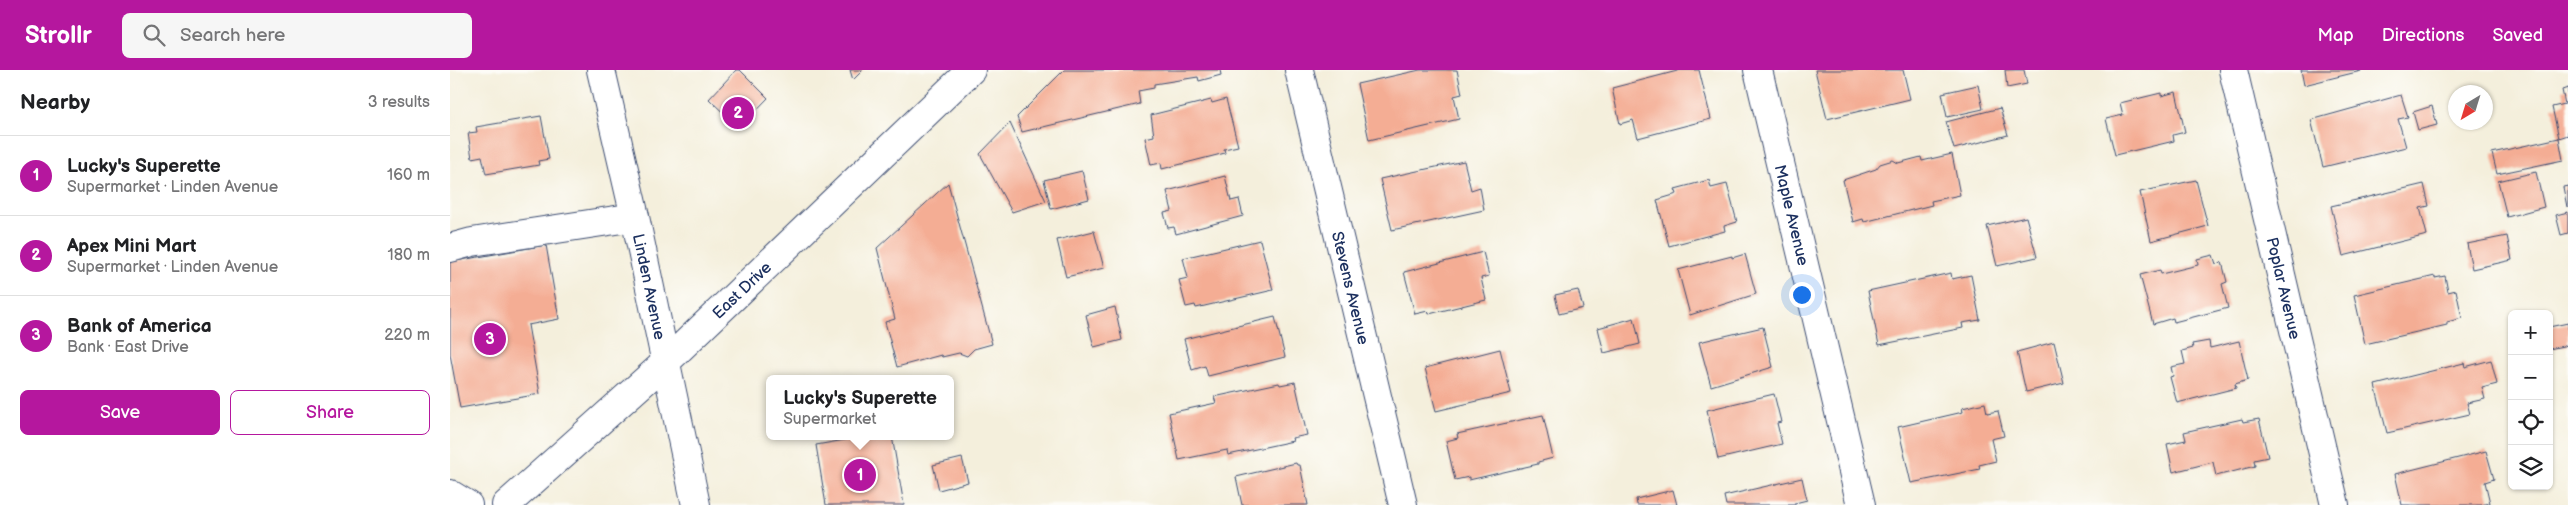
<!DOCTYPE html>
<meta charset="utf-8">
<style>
body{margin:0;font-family:"Balsamiq Sans",sans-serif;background:#f6f6f6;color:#202124}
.controls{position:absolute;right:15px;bottom:15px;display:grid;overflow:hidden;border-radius:8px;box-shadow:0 1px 4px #0004}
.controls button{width:45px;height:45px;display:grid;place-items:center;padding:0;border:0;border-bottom:1px solid #e0e0e0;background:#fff;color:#202124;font:25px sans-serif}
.compass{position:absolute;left:1998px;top:15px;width:45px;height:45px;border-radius:50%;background:#fff;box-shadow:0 1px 4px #0004;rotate:218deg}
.you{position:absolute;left:1351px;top:224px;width:18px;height:18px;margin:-12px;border:4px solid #fff;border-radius:50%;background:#1a73e8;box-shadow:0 0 0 8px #1a73e833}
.badge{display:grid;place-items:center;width:32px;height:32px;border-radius:50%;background:#b5179e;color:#fff;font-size:16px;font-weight:700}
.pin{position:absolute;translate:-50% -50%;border:2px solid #fff;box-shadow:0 1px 5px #0006}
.popup{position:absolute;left:316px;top:305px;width:188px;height:65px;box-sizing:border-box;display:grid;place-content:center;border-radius:8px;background:#fff;filter:drop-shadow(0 1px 4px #0005);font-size:16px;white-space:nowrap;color:#757577}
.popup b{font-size:19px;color:#202124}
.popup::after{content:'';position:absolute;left:50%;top:100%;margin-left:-10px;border:10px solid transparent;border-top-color:#fff}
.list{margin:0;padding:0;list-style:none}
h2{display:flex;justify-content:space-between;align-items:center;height:65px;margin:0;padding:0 20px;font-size:21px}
h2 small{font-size:16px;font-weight:400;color:#757577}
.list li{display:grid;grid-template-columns:32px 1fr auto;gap:15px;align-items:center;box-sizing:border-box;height:80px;padding:0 20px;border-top:1px solid #e0e0e0}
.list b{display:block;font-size:19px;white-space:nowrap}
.list p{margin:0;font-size:16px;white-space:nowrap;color:#757577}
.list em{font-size:16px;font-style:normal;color:#757577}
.actions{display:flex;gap:10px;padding:15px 20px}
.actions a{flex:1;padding:11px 0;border:1px solid #b5179e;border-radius:8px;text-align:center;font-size:18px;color:#b5179e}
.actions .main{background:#b5179e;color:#fff}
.icon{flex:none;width:28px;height:28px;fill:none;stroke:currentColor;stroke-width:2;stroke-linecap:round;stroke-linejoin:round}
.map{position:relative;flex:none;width:2118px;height:435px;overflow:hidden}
header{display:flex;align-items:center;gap:30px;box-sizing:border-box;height:70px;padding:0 25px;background:#b5179e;color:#fff}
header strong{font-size:24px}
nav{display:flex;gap:28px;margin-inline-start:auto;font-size:18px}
.search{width:350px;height:45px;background:#f6f6f6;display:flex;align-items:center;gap:12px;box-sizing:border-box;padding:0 18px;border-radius:8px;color:#757577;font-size:19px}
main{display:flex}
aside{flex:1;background:#fff}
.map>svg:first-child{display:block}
</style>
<header>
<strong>Strollr</strong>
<div class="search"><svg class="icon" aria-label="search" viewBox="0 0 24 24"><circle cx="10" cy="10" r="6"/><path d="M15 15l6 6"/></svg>Search here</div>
<nav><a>Map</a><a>Directions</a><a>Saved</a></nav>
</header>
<main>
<aside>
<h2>Nearby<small>3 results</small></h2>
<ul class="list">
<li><span class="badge">1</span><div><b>Lucky's Superette</b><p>Supermarket · Linden Avenue</p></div><em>160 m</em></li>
<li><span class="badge">2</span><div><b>Apex Mini Mart</b><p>Supermarket · Linden Avenue</p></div><em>180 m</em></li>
<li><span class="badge">3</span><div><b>Bank of America</b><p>Bank · East Drive</p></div><em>220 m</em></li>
</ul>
<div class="actions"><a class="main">Save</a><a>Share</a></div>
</aside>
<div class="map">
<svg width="2118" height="435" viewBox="0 0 2118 435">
<rect width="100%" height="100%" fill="#fdfcf7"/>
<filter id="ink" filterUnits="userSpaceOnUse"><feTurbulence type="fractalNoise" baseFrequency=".02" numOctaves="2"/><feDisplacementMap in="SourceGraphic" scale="10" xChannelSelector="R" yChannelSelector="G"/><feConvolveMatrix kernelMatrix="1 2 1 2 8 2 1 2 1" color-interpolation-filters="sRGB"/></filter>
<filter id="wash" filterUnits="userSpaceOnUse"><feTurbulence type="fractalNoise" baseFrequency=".0096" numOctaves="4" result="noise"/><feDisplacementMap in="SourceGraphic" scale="20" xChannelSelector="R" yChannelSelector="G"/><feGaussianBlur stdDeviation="1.12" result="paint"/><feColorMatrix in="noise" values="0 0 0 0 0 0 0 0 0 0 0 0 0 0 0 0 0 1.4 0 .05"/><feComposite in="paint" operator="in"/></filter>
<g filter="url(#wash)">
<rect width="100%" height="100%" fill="#f4efdc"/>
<g id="blocks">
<!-- building -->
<path fill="#f4ad94" d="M 286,0 L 290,0 L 318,28 L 289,58 L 259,29 Z
M 400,0 L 413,0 L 403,10 Z
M 614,0 L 770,0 L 771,5 L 749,11 L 748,7 L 704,14 L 704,18 L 688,21 L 690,34 L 572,62 L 567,47 Z
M 970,0 L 1007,0 L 1012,24 L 1004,26 L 1009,49 L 919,70 L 907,14 Z
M 1231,0 L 1249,0 L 1261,49 L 1188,68 L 1183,50 L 1170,54 L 1162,18 Z
M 1365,0 L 1453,0 L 1460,29 L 1377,49 Z
M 1555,0 L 1574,0 L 1577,14 L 1557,18 Z
M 1851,0 L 1911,0 L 1911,1 L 1854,15 Z
M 1528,15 L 1533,39 L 1497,47 L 1492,23 Z
M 2118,18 L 2118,65 L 2109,68 L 2102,37 L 2115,34 L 2112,20 Z
M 1726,22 L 1735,62 L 1723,65 L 1724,71 L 1665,85 L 1656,49 L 1673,45 L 1670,33 L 1711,23 L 1711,26 Z
M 1951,25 L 1958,47 L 1948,49 L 1956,77 L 1873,97 L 1861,50 Z
M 776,29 L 788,76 L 774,79 L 775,83 L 712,99 L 711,93 L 701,95 L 695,68 L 704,66 L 701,45 L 761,30 L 762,33 Z
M 1982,36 L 1987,55 L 1968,60 L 1963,42 Z
M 1550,38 L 1558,65 L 1504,79 L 1496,52 Z
M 91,46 L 99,89 L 88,91 L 89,95 L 36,104 L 32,86 L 22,88 L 18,63 L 27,62 L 26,57 Z
M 560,53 L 596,131 L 562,142 L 530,84 Z
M 2109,68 L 2113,90 L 2047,104 L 2042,83 Z
M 1502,84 L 1510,125 L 1481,131 L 1482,135 L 1414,152 L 1413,149 L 1403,152 L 1393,110 L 1426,99 L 1430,94 L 1443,90 L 1448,93 L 1471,87 L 1472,91 Z
M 1014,91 L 1021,120 L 1030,117 L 1034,140 L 942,160 L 930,109 Z
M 632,101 L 639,129 L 601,139 L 594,110 Z
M 2086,102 L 2094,137 L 2057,147 L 2048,111 Z
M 775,106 L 781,131 L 789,129 L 793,146 L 726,164 L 724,157 L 718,158 L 714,143 L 722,141 L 717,121 Z
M 1259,110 L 1261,118 L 1277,114 L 1287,152 L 1274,156 L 1275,161 L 1219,176 L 1207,130 L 1227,124 L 1225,119 Z
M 1746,110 L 1758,156 L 1701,171 L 1690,122 Z
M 498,113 L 542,274 L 524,279 L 517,286 L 509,283 L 492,287 L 491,285 L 447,297 L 435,252 L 445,249 L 427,178 Z
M 1974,114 L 1979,136 L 1970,138 L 1977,165 L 1893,186 L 1881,136 Z
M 2118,116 L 2118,137 L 2117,137 L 2113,117 Z
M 2118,142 L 2118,163 L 2111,165 L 2106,145 Z
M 1576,147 L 1587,187 L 1547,196 L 1537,156 Z
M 644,161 L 654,198 L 616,207 L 607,170 Z
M 2057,166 L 2062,190 L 2022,199 L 2017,174 Z
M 810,170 L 823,220 L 746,238 L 745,235 L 736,237 L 729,210 L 738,208 L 733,188 Z
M 96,175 L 109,249 L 78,255 L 90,324 L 10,338 L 0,284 L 0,192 Z
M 1033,182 L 1039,206 L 1031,208 L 1036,230 L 979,244 L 978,241 L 965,244 L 954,202 Z
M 1295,184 L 1306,224 L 1240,245 L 1228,200 L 1282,186 L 1282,188 Z
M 1763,185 L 1766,194 L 1772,192 L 1777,212 L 1772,214 L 1778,238 L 1724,252 L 1723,248 L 1703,254 L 1690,205 L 1710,200 L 1711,204 L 1748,195 L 1747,189 Z
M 1501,203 L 1502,209 L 1521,205 L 1530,250 L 1512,253 L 1513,258 L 1429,275 L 1418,221 Z
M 1985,206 L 1985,208 L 1995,206 L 1998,222 L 2006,220 L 2012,248 L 1997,252 L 1997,255 L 1915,274 L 1904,225 Z
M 1128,220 L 1133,238 L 1109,244 L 1105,225 Z
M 665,237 L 672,270 L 644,277 L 636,245 Z
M 825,247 L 835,287 L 758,306 L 755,296 L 742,300 L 734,269 Z
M 1184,248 L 1190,274 L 1154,283 L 1148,258 Z
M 2118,253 L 2118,275 L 2099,279 L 2099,257 Z
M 1313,257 L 1323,297 L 1261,316 L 1249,272 Z
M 1759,271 L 1760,278 L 1789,271 L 1798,310 L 1785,314 L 1786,318 L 1727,333 L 1720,307 L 1723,306 L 1721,297 L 1735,294 L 1732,281 L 1743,278 L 1742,274 Z
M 1604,272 L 1614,313 L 1576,322 L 1567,282 Z
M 1050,279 L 1061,323 L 986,341 L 975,298 Z
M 2041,290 L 2047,314 L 2032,318 L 2035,329 L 2017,333 L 2020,344 L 1937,363 L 1925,315 L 2014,293 L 2015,297 Z
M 845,312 L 857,365 L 842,368 L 843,371 L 778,385 L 777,380 L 729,390 L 719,343 L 766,333 L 764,327 L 829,313 L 830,315 Z
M 1324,324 L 1331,352 L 1327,353 L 1332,374 L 1268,389 L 1257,340 Z
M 1535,333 L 1537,343 L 1548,341 L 1554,366 L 1541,369 L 1546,391 L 1529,395 L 1530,399 L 1461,413 L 1448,357 L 1513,342 L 1512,338 Z
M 1093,345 L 1103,388 L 1088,392 L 1088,394 L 1019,410 L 1019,407 L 1005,410 L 996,371 L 1008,368 L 1007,364 Z
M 1792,349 L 1793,352 L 1809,349 L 1818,387 L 1804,390 L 1805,396 L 1766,406 L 1763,392 L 1723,402 L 1717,374 L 1736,370 L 1734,362 Z
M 418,366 L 442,366 L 454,435 L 376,435 L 366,375 Z
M 2036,381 L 2044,409 L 2035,412 L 2040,433 L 2031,435 L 1952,435 L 1945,404 Z
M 512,388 L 518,412 L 489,420 L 483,395 Z
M 846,393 L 847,395 L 850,395 L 858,435 L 792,435 L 786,407 Z
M 1352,408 L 1357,430 L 1345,433 L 1345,435 L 1276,435 L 1274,426 Z
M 1223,420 L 1227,435 L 1187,435 L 1186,429 Z"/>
</g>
</g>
<g filter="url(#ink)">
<use href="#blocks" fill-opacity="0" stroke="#3c4c71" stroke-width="1"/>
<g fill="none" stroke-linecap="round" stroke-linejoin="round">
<defs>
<g id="minor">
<path id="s1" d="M 151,0 L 185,147 L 246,435"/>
<path id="s2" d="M 849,0 L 953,435"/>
<path id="s3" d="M 1308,0 L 1411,435"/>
<path id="s4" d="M 1783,0 L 1885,435"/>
<path d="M 0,178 L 22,172 L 185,147"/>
<path d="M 0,424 L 18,435"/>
<path id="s5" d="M 56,435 L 216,292 L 521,0"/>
</g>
</defs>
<!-- minor casing -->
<use href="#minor" stroke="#3c4c71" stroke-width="30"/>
<!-- minor -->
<use href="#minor" stroke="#fff" stroke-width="28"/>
</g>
</g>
<g text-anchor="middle" stroke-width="4" stroke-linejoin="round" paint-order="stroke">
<!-- street labels -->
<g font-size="16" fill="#1b2f5e" stroke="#fdfcf7">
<text dy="6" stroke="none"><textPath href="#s3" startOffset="149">Maple Avenue</textPath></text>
<text dy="6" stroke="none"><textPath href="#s1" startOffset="222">Linden Avenue</textPath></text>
<text dy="6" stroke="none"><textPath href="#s2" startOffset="224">Stevens Avenue</textPath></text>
<text dy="6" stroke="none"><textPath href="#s4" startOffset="224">Poplar Avenue</textPath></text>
<text dy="6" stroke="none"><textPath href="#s5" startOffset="319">East Drive</textPath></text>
</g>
</g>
</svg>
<div class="controls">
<button>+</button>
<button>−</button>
<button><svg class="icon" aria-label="locate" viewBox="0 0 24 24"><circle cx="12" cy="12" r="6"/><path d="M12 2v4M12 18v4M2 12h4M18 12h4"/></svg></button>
<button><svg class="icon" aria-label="layers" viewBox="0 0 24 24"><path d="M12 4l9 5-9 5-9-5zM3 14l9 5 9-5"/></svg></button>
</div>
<svg class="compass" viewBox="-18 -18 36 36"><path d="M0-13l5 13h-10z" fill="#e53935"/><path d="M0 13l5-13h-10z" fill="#757577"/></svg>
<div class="you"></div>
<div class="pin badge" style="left:410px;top:405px">1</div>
<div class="popup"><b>Lucky's Superette</b>Supermarket</div>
<div class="pin badge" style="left:288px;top:43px">2</div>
<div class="pin badge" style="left:40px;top:269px">3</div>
</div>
</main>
